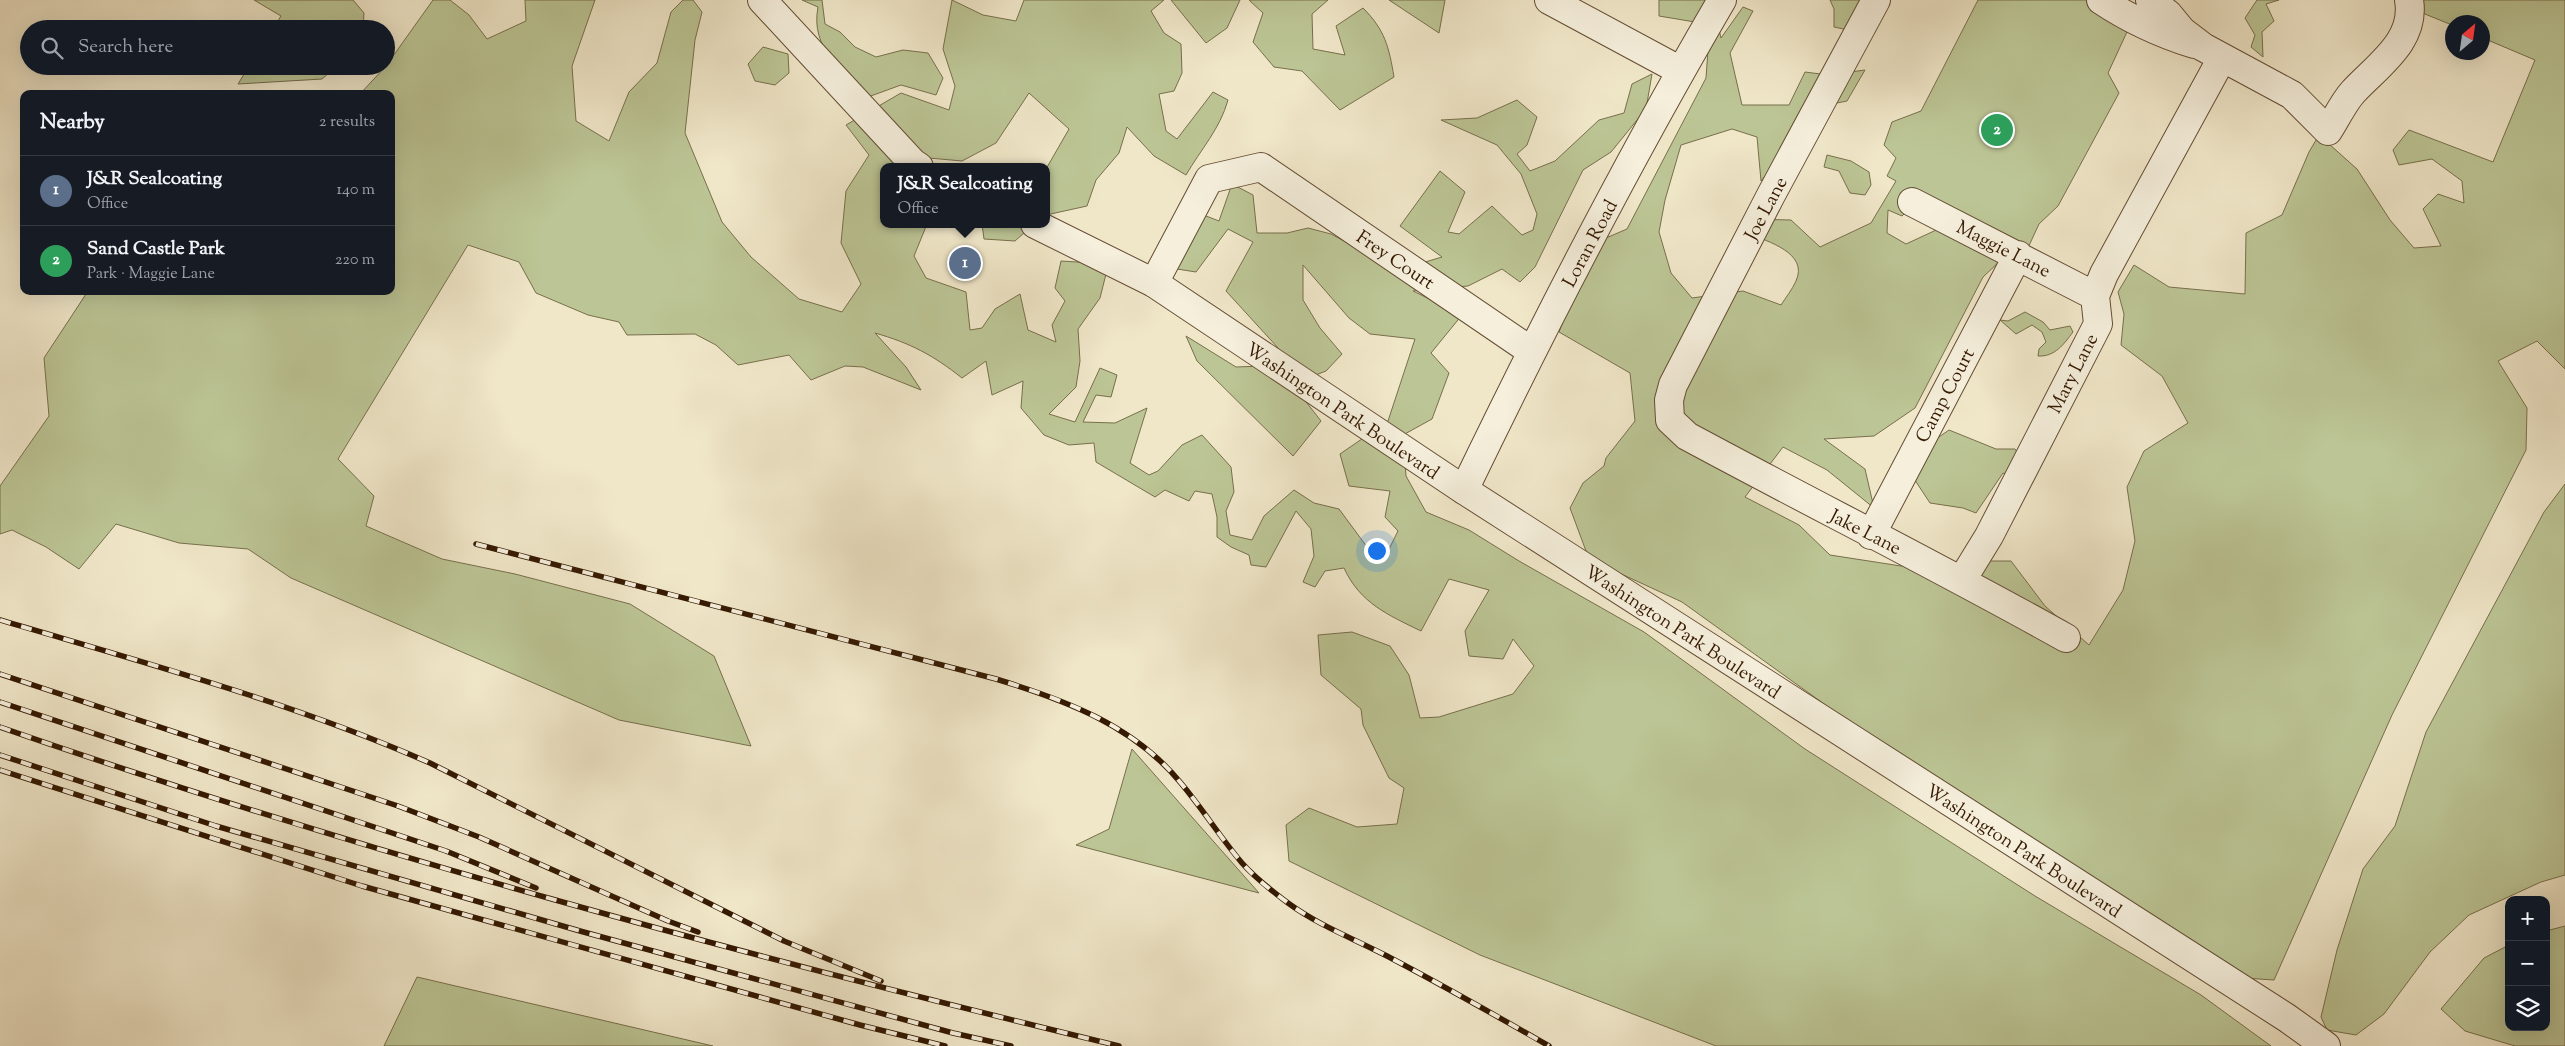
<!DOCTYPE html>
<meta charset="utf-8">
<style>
body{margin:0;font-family:"Sorts Mill Goudy",serif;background:#242831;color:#f1f3f6}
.controls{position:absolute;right:15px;bottom:15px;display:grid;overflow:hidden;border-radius:10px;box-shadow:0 5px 20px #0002}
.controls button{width:45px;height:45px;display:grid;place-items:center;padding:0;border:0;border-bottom:1px solid #363941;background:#171b24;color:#f1f3f6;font:25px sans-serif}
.compass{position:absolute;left:2445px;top:15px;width:45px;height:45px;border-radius:50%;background:#171b24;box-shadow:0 5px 20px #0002;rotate:29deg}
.you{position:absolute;left:1376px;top:550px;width:18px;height:18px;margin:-12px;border:4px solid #fff;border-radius:50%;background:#1a73e8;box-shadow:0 0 0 8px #1a73e833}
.badge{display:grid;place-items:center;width:32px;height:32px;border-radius:50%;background:#c59692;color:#fff;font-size:16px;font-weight:700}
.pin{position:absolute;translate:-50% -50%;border:2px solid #fff;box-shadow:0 1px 5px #0006}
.popup{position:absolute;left:880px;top:163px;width:170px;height:65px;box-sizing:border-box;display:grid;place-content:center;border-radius:10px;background:#171b24;filter:drop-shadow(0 1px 4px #0005);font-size:16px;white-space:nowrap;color:#9ea1a6}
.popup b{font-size:19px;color:#f1f3f6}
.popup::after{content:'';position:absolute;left:50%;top:100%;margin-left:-10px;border:10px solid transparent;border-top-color:#171b24}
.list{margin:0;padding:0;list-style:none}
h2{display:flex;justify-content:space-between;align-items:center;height:65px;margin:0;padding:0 20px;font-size:21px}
h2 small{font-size:16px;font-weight:400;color:#9ea1a6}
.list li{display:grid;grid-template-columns:32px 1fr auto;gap:15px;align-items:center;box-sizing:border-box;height:70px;padding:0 20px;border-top:1px solid #363941}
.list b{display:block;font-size:19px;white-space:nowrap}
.list p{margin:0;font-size:16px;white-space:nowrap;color:#9ea1a6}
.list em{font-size:16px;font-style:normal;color:#9ea1a6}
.icon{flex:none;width:28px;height:28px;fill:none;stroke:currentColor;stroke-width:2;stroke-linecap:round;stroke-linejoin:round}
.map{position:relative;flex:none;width:2565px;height:1046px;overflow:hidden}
.search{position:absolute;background:#171b24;box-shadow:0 5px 20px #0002;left:20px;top:20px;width:375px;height:55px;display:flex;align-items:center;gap:12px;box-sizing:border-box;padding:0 18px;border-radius:28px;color:#9ea1a6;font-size:19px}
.panel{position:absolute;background:#171b24;box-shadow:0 5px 20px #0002;left:20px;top:90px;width:375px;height:205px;border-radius:10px}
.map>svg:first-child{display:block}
</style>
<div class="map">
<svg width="2565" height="1046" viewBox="0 0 2565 1046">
<rect width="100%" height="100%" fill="#f0e7c9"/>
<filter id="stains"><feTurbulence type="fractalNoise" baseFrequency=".004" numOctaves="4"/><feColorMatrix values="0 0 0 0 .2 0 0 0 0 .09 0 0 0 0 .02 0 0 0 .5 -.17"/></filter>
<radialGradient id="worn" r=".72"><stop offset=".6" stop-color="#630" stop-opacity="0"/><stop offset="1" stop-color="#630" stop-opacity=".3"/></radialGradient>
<!-- green -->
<path fill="#bcc595" stroke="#786f4b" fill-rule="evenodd" d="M 254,0 L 353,0 L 364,13 L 363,29 L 273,29 L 281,16 Z
M 433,0 L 450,0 L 469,15 L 487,39 L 526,21 L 525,0 L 595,0 L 572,66 L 576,121 L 609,141 L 629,92 L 657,63 L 671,12 L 683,0 L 693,0 L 702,12 L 695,40 L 685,133 L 722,222 L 751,257 L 799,299 L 842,312 L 861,284 L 841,243 L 846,191 L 869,155 L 846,125 L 901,93 L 949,110 L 955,86 L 943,49 L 952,0 L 983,15 L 1016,21 L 1024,0 L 1164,0 L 1151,11 L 1164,33 L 1181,44 L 1182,73 L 1174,91 L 1159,94 L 1166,131 L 1177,139 L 1213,92 L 1228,100 C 1220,129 1201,149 1186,175 L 1154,156 L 1127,127 L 1119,153 L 1096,180 L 1087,206 L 1046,215 L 1046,169 L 1069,129 L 1029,93 L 996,143 L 962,161 L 929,158 L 920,167 L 884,167 L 884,224 L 927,224 L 914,256 L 926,278 L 966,292 L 970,330 L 982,328 L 995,309 L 1020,294 L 1028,330 L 1056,342 L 1052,325 L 1065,301 L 1055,288 L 1061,261 L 1093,263 L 1106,274 L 1100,298 L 1078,329 L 1080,361 L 1076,387 L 1049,414 L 1075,422 L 1100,368 L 1117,375 L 1111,397 L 1096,395 L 1083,422 L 1115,423 L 1147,408 L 1130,463 L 1149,475 L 1158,471 L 1182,445 L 1202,435 L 1231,467 L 1234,492 L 1226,511 L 1230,535 L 1252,540 L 1264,516 L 1294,490 L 1314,503 L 1339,509 L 1370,551 L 1382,563 L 1398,531 L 1385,517 L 1390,491 L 1349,486 L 1340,454 L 1388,421 L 1415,339 L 1370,334 L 1349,318 L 1303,265 L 1303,300 L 1320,328 L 1342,354 L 1326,371 L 1292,384 L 1321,421 L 1293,456 L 1197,361 L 1186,336 L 1236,367 L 1263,366 L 1279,349 L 1226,291 L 1253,242 L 1228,229 L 1196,272 L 1177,269 L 1201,214 L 1219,221 L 1232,184 L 1253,195 L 1257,233 L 1287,233 L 1308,228 L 1331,234 L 1370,255 L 1412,266 L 1442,257 L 1400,226 L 1440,171 L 1465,192 L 1448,232 L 1459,234 L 1492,206 L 1522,235 L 1533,230 L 1537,214 L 1521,174 L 1497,145 L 1441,120 L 1477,118 L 1517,100 L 1537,117 L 1527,145 L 1517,154 L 1530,171 L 1555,161 L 1599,120 L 1624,113 L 1632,84 L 1652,74 L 1646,109 L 1611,152 L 1583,170 L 1535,267 L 1520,282 L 1502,269 L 1468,286 L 1413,291 L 1462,315 L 1431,353 L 1449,373 L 1432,419 L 1403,435 L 1406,476 L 1426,512 L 1469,530 L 1519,561 L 1644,632 L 1805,749 L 2035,896 L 2201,995 L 2271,1046 L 1716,1046 L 1480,955 L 1289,861 L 1286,825 L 1309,808 L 1357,827 L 1397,824 L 1404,788 L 1389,778 L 1363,725 L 1361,709 L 1321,675 L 1318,635 L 1352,632 L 1390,646 L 1409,675 L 1420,718 L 1439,717 L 1513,694 L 1534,666 L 1513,639 L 1503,659 L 1469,656 L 1465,631 L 1489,590 L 1449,579 L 1421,631 C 1388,615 1360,603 1344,568 L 1325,571 L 1315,587 L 1303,582 L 1314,556 L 1311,529 L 1296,511 L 1266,567 L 1251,565 L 1249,555 L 1231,547 L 1217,537 L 1217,517 L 1212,494 L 1195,491 L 1189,501 L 1165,490 L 1155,497 L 1096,462 L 1094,443 L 1069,445 L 1044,435 L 1021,408 L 1023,381 L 992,395 L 986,361 L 962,378 C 933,355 910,343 875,333 L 906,367 L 921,390 L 863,367 L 845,366 L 811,380 L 789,355 L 738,365 L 716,345 L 695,334 L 627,335 L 619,322 L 588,315 L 536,293 L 519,262 L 468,245 L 338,459 L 374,496 L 366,526 L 442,559 L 515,574 L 630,604 L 714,656 L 751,746 L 619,720 L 291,578 L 248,549 L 179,543 L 116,524 L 79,569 L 46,547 L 12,530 L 0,534 L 0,486 L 49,416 L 44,358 L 88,291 L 391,291 L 391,94 L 360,94 L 386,66 Z
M 802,0 L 822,0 L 825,24 L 840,32 L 855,47 L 876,57 L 903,50 L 928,53 L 943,78 L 936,95 L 901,85 L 868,97 C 842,69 810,49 818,7 Z
M 1171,0 L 1240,0 L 1227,28 L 1206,43 Z
M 1249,0 L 1328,0 L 1312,14 L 1313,49 L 1345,55 L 1336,26 L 1363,8 C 1385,30 1389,47 1394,77 L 1340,110 L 1302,71 L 1274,67 L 1253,42 L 1263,13 Z
M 1389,0 L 1445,0 L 1439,33 Z
M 1659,0 L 1712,0 L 1721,38 L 1743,7 L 1753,11 L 1730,53 L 1742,105 L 1789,105 L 1805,72 L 1828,75 L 1865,70 L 1847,101 L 1806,109 L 1777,161 L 1761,181 L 1757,137 L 1732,129 L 1681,145 L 1665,200 L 1659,232 L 1671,273 L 1692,298 L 1743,291 L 1781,305 C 1786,297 1792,290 1796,281 C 1809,253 1767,241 1749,234 L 1749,219 L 1791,220 L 1820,247 L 1871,223 L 1896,181 L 1887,176 L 1896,158 L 1884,145 L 1892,122 L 1921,111 L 1978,0 L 2093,0 L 2132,21 L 2108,73 L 2119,93 L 2058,206 L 2039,224 L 2027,250 L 2017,245 L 1983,277 L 1915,408 L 1874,436 L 1824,439 L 1865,469 L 1874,508 L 1827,470 L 1783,447 L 1745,497 L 1799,525 L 1830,555 L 1901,566 L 1961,561 L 2011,561 L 2045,606 L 2089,645 L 2123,590 L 2135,541 L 2127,487 L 2144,451 L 2188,423 L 2162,376 L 2121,345 L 2124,314 L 2118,292 L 2134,265 L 2169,287 L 2245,294 L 2246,233 L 2282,215 L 2309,152 L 2319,135 L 2357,169 L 2390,220 L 2414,248 L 2441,246 L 2423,209 L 2438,194 L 2464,203 L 2462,181 L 2432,159 L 2399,165 L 2393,150 L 2409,130 L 2493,162 L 2535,60 L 2483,38 L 2482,22 L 2452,22 L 2452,25 L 2420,12 L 2419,0 L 2565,0 L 2565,369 L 2537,341 L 2498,361 L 2527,408 L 2526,450 L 2392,715 L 2274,980 L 2229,977 L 1943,781 L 1845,719 L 1682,602 L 1589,559 L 1570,508 L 1583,483 L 1604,466 L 1606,458 L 1635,421 L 1630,373 L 1559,332 L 1583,268 L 1599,241 L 1627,229 L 1706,78 L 1708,50 L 1695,22 L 1659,16 ZM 1924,195 L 1947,225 L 1906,244 L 1887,233 L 1888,210 L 1902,216 Z
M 1830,0 L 1866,0 L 1848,30 L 1834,27 L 1834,9 Z
M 2257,0 L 2279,0 L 2266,4 L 2274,21 L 2262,32 L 2263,57 L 2251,47 L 2255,35 L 2245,18 Z
M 763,47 L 788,54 L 789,73 L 775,85 L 755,81 L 748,64 Z
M 249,66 L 337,66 L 322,79 L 238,84 Z
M 1827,155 L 1851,161 L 1869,172 L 1871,185 L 1865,195 L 1850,193 L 1839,171 L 1824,167 Z
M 982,224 L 1034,224 L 1015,241 L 984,239 Z
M 2025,312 L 2043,322 L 2050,330 L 2070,326 L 2073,332 C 2064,344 2055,357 2038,356 L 2039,349 L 2046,342 L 2042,332 L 2032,325 L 2016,334 L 2000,320 L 2008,321 Z
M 1949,430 L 1996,449 L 2015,449 L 2028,470 L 2023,481 L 2003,473 L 1976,513 L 1963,508 L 1930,503 L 1903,462 Z
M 2565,484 L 2565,875 L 2541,882 L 2469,915 L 2430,952 L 2384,1014 L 2356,1035 L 2327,1030 L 2321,1017 L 2337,950 L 2363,869 L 2395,826 L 2426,732 L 2544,512 Z
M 1132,749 L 1259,893 L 1076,845 L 1109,829 Z
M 2565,926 L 2565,1046 L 2515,1046 L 2465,1031 L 2441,1009 L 2484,958 L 2509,945 L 2509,1027 L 2546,1027 L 2546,931 Z
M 417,977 L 713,1046 L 384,1046 Z"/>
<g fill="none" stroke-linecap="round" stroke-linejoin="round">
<defs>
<path id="minor" d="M 1549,0 L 1681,71
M 1876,0 L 1771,195 L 1673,385 L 1669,400 L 1670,420 L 1687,436 C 1813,504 1941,568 2066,638
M 2101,0 C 2131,20 2159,33 2194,44
M 2150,0 L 2168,14 L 2182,31 L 2203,47 L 2292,95 L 2328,131 C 2336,119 2343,103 2353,92 C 2378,65 2416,41 2409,0
M 1912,202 L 2095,296
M 1154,283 L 1209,179 L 1261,167 L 1531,351
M 1464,490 C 1544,324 1629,159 1722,0
M 1871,535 L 2018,255
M 1962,580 L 1989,536 L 2098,324 L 2095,296 L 2104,274 L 2222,58"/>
<path id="tertiary" d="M 762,0 L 913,163 L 919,167
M 1035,224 L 1154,283 L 1464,490 L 2287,1018 L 2326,1046"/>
</defs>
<!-- minor casing -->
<use href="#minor" stroke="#644c33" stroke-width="30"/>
<!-- tertiary casing -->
<use href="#tertiary" stroke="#644c33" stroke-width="30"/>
<!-- minor -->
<use href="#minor" stroke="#f5efdc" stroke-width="28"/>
<!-- tertiary -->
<use href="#tertiary" stroke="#f5efdc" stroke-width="28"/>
<defs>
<path id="rail" d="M 476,544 L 996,679 C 1065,700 1133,725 1180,782 C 1202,808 1220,837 1242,863 C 1255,878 1272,891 1288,903 C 1318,925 1354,939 1387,956 C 1442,985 1495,1015 1549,1046
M 0,620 C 145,663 291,702 430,763 L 784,941 L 881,981
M 0,674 L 398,806 L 479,837 L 668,921 L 698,932
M 0,702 L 446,851 L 536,888
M 0,727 C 366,854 742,955 1119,1046
M 0,755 L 216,826 L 580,931 L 953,1033 L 1011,1046
M 0,770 L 362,886 L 860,1025 L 945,1046"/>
</defs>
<!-- rail casing -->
<use href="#rail" stroke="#351901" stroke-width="5.5"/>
<!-- rail -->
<use href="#rail" stroke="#f5efdc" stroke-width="4" stroke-dasharray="11" stroke-linecap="butt"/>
</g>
<g text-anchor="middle" stroke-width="4" stroke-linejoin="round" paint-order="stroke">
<!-- street labels -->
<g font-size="19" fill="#351901" stroke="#f5efdc">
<text transform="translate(1765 208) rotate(-62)" y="7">Joe Lane</text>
<text transform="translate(1589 243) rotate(-62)" y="7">Loran Road</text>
<text transform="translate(2004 248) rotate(27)" y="7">Maggie Lane</text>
<text transform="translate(1396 259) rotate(34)" y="7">Frey Court</text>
<text transform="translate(2072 373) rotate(-63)" y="7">Mary Lane</text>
<text transform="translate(1944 395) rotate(-62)" y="7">Camp Court</text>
<text transform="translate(1343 410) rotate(34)" y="7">Washington Park Boulevard</text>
<text transform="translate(1866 531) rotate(27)" y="7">Jake Lane</text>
<text transform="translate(1683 631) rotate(33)" y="7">Washington Park Boulevard</text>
<text transform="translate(2024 850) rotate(33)" y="7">Washington Park Boulevard</text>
</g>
</g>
<rect width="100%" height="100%" filter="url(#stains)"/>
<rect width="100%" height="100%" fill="url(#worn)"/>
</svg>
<div class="controls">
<button>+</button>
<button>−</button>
<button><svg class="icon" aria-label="layers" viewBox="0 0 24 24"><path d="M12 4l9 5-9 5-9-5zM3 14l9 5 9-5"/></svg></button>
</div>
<svg class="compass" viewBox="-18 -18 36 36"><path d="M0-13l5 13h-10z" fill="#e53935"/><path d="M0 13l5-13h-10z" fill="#9ea1a6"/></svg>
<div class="you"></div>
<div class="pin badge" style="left:965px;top:263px;background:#5c6f8a">1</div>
<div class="popup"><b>J&amp;R Sealcoating</b>Office</div>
<div class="pin badge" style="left:1997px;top:130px;background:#2e9e5b">2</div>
<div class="search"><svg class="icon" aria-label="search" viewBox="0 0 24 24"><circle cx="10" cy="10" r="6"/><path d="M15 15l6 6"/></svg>Search here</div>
<section class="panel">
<h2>Nearby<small>2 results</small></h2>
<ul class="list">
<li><span class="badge" style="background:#5c6f8a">1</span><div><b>J&amp;R Sealcoating</b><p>Office</p></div><em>140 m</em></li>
<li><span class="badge" style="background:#2e9e5b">2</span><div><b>Sand Castle Park</b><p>Park · Maggie Lane</p></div><em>220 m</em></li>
</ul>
</section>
</div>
